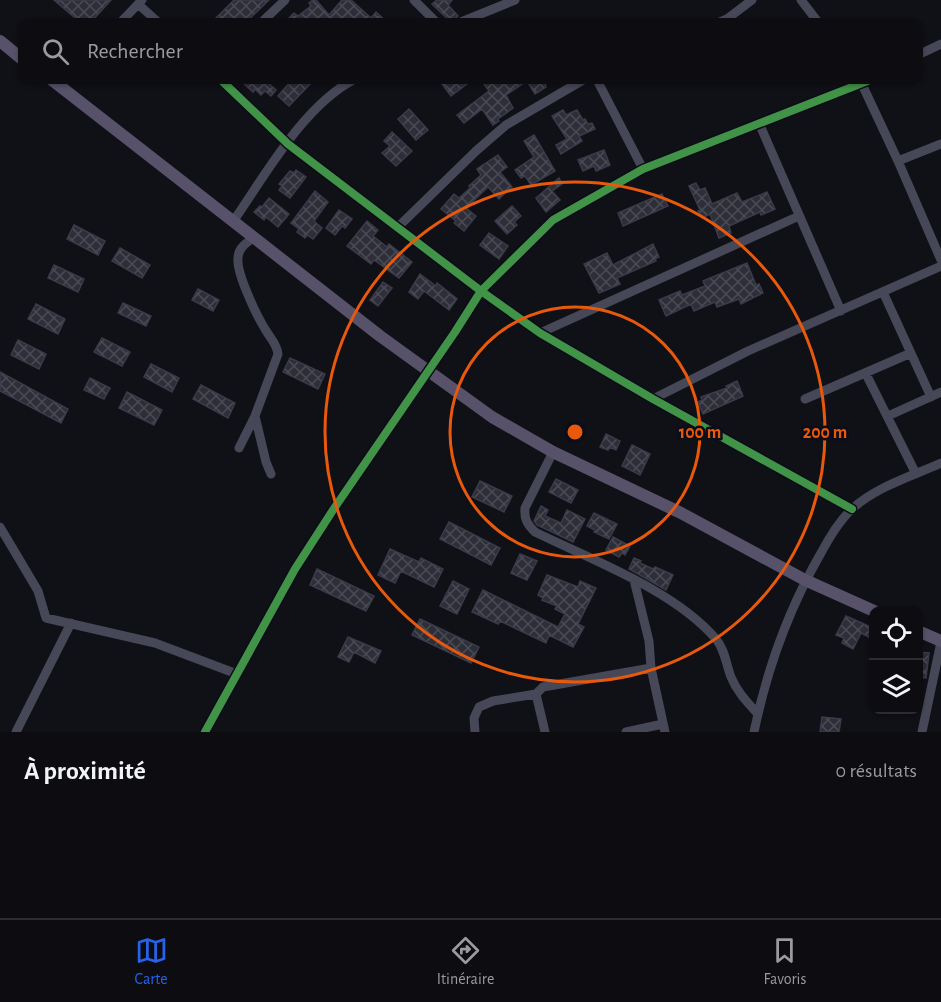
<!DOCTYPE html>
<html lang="fr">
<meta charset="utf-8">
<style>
body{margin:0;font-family:"Alegreya Sans",sans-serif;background:#1a1a1f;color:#f1f3f6}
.controls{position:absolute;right:18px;bottom:18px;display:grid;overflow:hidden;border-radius:12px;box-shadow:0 2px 4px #0004}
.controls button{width:54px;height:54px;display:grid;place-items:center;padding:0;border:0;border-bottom:2px solid #2c2c31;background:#0c0c11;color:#f1f3f6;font:30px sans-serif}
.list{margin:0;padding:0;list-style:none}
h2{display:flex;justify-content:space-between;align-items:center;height:78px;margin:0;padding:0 24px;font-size:26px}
h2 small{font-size:20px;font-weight:400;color:#9a9b9f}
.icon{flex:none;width:33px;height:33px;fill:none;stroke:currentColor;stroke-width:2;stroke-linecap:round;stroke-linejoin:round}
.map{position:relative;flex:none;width:941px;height:732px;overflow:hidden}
.search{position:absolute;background:#0c0c11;box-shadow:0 2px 4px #0004;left:18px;right:18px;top:18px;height:66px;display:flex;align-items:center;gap:15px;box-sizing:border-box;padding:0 21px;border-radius:12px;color:#9a9b9f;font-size:22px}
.sheet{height:186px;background:#0c0c11}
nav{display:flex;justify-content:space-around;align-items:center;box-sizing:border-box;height:84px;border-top:2px solid #2c2c31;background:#0c0c11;font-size:16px;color:#9a9b9f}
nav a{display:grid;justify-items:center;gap:3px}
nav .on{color:#2563eb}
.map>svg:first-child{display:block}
</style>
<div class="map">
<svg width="941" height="732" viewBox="0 0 941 732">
<defs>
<pattern id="building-cross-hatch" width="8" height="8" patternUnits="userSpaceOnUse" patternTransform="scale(1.5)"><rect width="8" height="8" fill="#2e2e39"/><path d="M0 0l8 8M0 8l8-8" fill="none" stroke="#4b4b56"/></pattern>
</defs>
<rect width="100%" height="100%" fill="#101017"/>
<!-- building -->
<path fill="url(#building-cross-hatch)" stroke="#3b3a4a" stroke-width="1.5" d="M 54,0 L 111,0 L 91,22 L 80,22 Z
M 234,0 L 269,0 L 246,22 L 212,22 Z
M 313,0 L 316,0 L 329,15 L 342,0 L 351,0 L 371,18 L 376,12 L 387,22 L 285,22 L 294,13 L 298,16 L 311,6 L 309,3 Z
M 437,0 L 452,0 L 448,5 L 458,16 L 451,22 L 432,4 Z
M 240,80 L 265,80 L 276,90 L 271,96 L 265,91 L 261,95 L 255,89 L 253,92 Z
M 292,80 L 314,80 L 289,106 L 278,96 Z
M 439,80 L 472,80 L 451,96 Z
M 481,80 L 553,80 L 545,84 L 546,87 L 535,94 L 527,81 L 506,95 L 513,108 L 498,119 L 499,121 L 493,125 L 482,109 L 464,123 L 457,115 L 489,91 Z
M 409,109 L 428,130 L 416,140 L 398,119 Z
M 563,110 L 566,115 L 577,110 L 583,120 L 585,119 L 588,124 L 592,123 L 595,129 L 579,136 L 582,141 L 561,154 L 556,145 L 567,139 L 552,116 Z
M 392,132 L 412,151 L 396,166 L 382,153 L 390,146 L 384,141 Z
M 534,135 L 555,171 L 531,185 L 525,176 L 521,178 L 515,170 L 534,157 L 524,141 Z
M 604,150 L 610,165 L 596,171 L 594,166 L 583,171 L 578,160 Z
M 498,155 L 507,167 L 500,172 L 512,187 L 499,199 L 488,187 L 466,208 L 476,216 L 464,231 L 454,223 L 456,221 L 441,209 L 454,194 L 459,198 L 470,188 L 469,186 L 481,175 L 477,169 Z
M 296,170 L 306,177 L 290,198 L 279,190 L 282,186 L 279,184 L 290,171 L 294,173 Z
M 559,178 L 562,184 L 552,191 L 560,200 L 546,212 L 536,198 Z
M 696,183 L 700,190 L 705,188 L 712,204 L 737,193 L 742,202 L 767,192 L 775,209 L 761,215 L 760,212 L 729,226 L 731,233 L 719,238 L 710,214 L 702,218 L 698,211 L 700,210 L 689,186 Z
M 315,191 L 328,202 L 314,221 L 322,228 L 313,239 L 307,235 L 305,238 L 297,232 L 299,229 L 291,223 Z
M 662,194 L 668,206 L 623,226 L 618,213 Z
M 269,198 L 289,214 L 278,227 L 266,217 L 264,220 L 254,212 L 260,206 L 262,207 Z
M 512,206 L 521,216 L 514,222 L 517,225 L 507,234 L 495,221 Z
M 339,210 L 352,219 L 345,228 L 342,226 L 335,235 L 326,228 Z
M 367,221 L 378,230 L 373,236 L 387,247 L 389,244 L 412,262 L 399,278 L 374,260 L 371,264 L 347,246 Z
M 74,225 L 105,241 L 98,255 L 67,239 Z
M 489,233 L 508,246 L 499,259 L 480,245 Z
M 653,244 L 659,257 L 655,259 L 656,261 L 617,278 L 620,284 L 599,293 L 584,264 L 607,253 L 613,265 Z
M 120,248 L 150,265 L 142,278 L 112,261 Z
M 747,263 L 756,285 L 759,284 L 763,293 L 741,304 L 739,299 L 717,307 L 715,302 L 694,311 L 691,304 L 666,316 L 659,300 L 680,291 L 682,295 L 705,286 L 703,281 Z
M 54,265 L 84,279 L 78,292 L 48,278 Z
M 420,274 L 436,286 L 437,283 L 457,299 L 449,310 L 424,291 L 418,299 L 409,292 Z
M 383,282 L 392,288 L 378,306 L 370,300 Z
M 198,289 L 219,300 L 213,311 L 192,300 Z
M 123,303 L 151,316 L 146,326 L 118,313 Z
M 36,304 L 65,319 L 58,334 L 28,319 Z
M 102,338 L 130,352 L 122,366 L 94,352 Z
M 18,340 L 46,354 L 39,369 L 11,355 Z
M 290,358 L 325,374 L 318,389 L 283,372 Z
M 151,364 L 179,378 L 172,392 L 144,377 Z
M 0,372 L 68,409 L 61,423 L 0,391 Z
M 90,378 L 110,388 L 104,399 L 84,390 Z
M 737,381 L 743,396 L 703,414 L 698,402 L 702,400 L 701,397 L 727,388 L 726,386 Z
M 201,385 L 235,403 L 228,418 L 193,399 Z
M 127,392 L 162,410 L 154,425 L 119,408 Z
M 606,434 L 620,441 L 616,450 L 610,447 L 608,450 L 600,447 Z
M 632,445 L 650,454 L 640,475 L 622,466 Z
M 556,479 L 578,490 L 571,503 L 549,492 Z
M 480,481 L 512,496 L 504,512 L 472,497 Z
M 541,506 L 548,510 L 545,516 L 561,523 L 567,510 L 585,519 L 573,542 L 537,525 L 534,521 Z
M 594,513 L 617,524 L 609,539 L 594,532 L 595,530 L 587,526 Z
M 449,522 L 500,548 L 491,565 L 440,539 Z
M 613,537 L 630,546 L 625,555 L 622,553 L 619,557 L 606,550 Z
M 390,549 L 419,562 L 421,558 L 443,569 L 434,587 L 401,571 L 395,583 L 378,575 Z
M 520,554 L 537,561 L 527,580 L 511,573 Z
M 634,558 L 641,561 L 640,563 L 653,569 L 655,567 L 673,575 L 666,590 L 629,569 Z
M 317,569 L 374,596 L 366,611 L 310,585 Z
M 547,575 L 578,587 L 580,581 L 596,588 L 578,624 L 584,627 L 573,647 L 549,635 L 546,643 L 500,621 L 498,624 L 472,612 L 483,590 L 558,627 L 565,614 L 555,609 L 557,606 L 542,600 L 543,598 L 538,595 Z
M 453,581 L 469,589 L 457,614 L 440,606 Z
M 846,616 L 873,628 L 873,639 L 861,633 L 853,649 L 842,643 L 844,638 L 836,635 Z
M 420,619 L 479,647 L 471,663 L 412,635 Z
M 348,637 L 381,651 L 375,663 L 354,652 L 349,662 L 338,657 Z
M 918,652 L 929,653 L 926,678 L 918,677 Z
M 822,717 L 841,719 L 839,732 L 820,732 Z"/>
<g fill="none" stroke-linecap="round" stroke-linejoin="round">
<!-- minor -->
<path stroke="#464757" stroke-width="9" d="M 414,0 L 436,22
M 801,0 L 818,22
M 139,5 L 158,22
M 121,22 L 142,0
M 262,22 L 285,0
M 461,22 L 515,0
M 720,22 L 727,19 L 752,0
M 918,55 L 941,44
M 221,80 L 288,144 L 481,291 L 540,333 L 653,399 L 852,509
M 597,80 L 643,169
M 860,80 L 898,161 L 941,260
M 759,123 L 841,311
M 898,161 L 941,144
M 234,220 C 266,174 303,107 353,80
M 398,227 L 476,151 L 506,125 L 583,80
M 883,292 L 931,397
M 540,333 L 799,216
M 866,374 L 916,474
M 653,399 L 748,351 L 941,266
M 805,399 L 911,353
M 255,416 L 266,462 L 271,474
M 888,416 L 941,392
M 239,448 L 255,416 L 278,354 C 277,344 270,338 265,329 C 257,316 236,273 238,258 C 238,248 247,242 255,237
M 553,452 L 525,508 C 524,519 527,524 535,532 C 592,560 674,590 716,639 C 725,650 726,664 731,677 C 737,692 748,703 758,714
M 0,527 L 38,591 L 46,618 L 155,643 L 237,674
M 634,580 L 649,641 L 651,668 L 665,732
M 16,732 L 71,623
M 205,732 L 295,569 L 333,510 L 455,332 L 481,291 L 553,220 L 643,169 L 870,80
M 475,732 L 474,718 L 479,707 L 493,701 L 536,694
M 545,732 L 536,694 L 543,687 L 651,668
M 626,732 L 663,724
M 754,732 C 767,669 788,610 821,553 C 829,538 839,521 852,509 C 876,487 912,476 941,463
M 922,732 L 941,642"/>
<!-- major -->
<path stroke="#575169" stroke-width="12" d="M 0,41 L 22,59
M 52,80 L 380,336 L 492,417 L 553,452 L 681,513 L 805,580 L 874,611
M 918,631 L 941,641"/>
<defs>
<path id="cycleway" d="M 221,80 L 288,144 L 481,291 L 540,333 L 653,399 L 852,509
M 205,732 L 295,569 L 333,510 L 455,332 L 481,291 L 553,220 L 643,169 L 870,80"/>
</defs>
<!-- cycleway casing -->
<use href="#cycleway" stroke="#0d0d1a" stroke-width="11"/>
<!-- cycleway -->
<use href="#cycleway" stroke="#419447" stroke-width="8"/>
</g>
<!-- distance rings -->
<g fill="none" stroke="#e8590c" stroke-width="3">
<circle cx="575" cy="432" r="125"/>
<circle cx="575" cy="432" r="250"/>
</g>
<circle cx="575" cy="432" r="9" fill="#e8590c" stroke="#0d0d1a" stroke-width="3"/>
<g font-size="18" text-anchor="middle" font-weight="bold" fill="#e8590c" stroke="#0d0d1a" stroke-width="5" stroke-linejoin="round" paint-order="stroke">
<text x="700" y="438">100 m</text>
<text x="825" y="438">200 m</text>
</g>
</svg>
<div class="controls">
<button><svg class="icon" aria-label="locate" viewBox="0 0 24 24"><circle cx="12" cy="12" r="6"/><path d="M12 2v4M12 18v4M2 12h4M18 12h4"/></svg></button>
<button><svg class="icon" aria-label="layers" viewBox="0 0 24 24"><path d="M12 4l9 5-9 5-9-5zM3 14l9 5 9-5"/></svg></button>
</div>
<div class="search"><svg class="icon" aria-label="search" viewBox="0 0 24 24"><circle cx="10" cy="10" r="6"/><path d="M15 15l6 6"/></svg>Rechercher</div>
</div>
<section class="sheet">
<h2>À proximité<small>0 résultats</small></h2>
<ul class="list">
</ul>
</section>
<nav>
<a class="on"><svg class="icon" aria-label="map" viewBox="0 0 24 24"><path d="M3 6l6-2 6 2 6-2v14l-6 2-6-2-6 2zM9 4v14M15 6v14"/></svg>Carte</a>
<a><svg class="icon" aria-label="directions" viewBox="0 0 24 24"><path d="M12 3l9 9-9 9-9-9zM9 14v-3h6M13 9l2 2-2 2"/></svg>Itinéraire</a>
<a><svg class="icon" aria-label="saved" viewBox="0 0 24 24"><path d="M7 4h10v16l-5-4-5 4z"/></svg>Favoris</a>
</nav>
